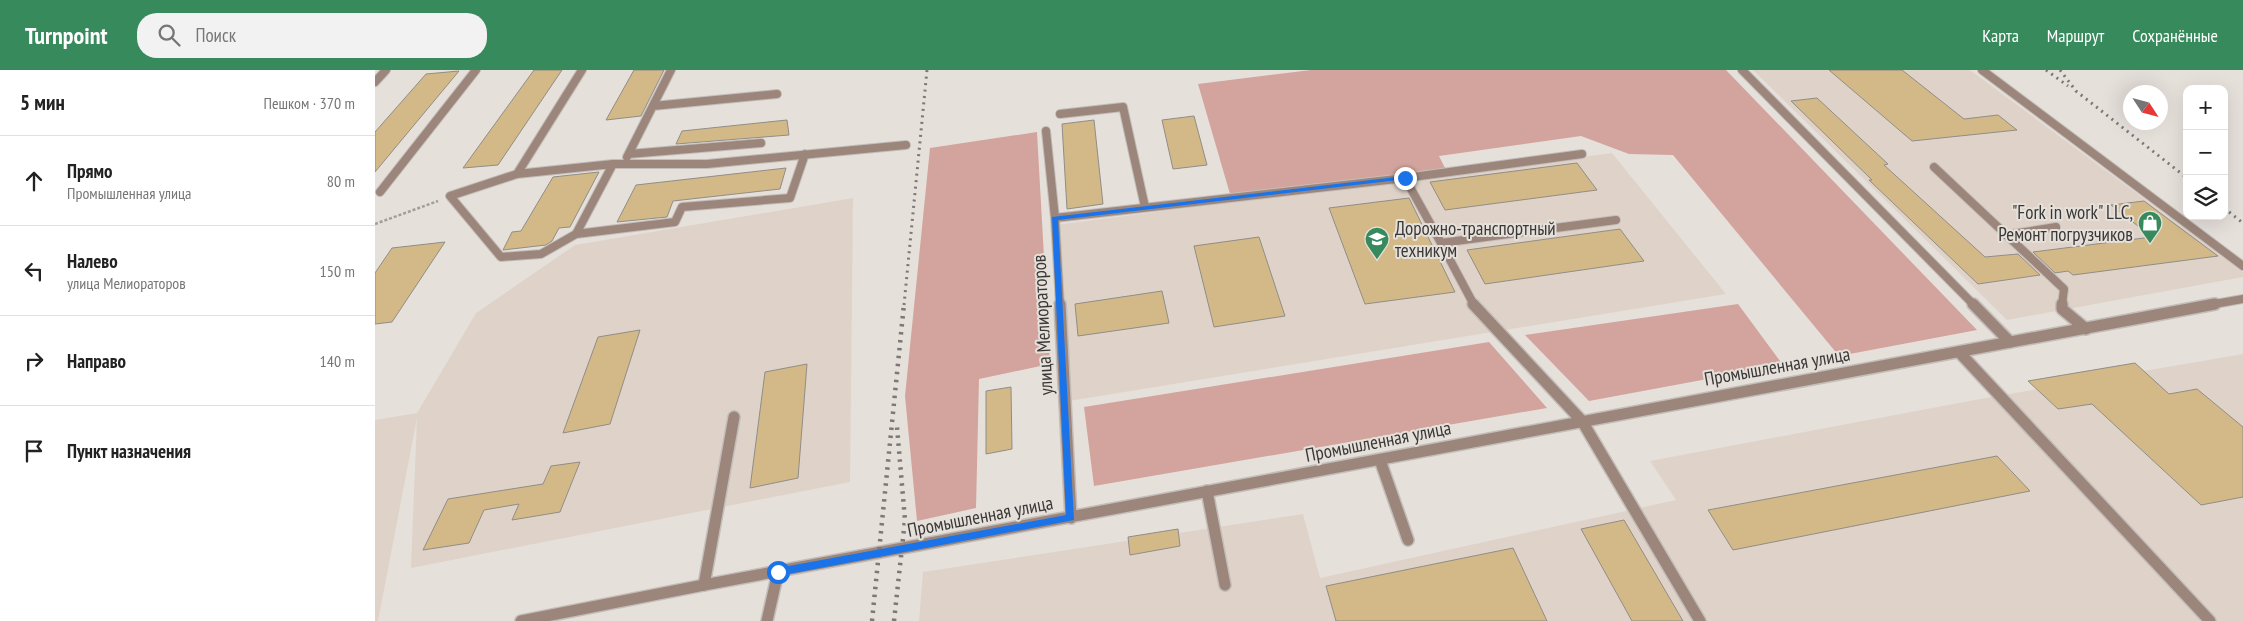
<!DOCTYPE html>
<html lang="ru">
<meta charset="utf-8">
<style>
body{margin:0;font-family:"PT Sans Narrow",sans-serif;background:#f2f2f2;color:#222}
.controls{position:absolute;right:15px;top:15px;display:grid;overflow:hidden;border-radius:10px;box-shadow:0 5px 20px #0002}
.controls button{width:45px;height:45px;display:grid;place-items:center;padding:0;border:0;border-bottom:1px solid #e0e0e0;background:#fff;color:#222;font:25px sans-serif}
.compass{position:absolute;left:1748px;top:15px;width:45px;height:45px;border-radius:50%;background:#fff;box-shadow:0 5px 20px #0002;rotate:126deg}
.stop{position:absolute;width:15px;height:15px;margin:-11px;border:4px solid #1a73e8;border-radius:50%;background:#fff}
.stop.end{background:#1a73e8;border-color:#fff;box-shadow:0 1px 5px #0008}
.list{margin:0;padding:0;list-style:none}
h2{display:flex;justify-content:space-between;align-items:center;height:65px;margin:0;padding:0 20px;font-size:21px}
h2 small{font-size:16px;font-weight:400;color:#767676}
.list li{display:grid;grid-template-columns:32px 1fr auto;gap:15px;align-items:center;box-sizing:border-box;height:90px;padding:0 20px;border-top:1px solid #e0e0e0}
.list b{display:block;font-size:19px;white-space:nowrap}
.list p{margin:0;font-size:16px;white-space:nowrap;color:#767676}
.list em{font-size:16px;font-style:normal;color:#767676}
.icon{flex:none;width:28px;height:28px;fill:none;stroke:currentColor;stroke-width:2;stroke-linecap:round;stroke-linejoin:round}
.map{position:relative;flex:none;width:1868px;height:551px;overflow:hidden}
header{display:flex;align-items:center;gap:30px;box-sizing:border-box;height:70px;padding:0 25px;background:#378a5c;color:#fff}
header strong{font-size:24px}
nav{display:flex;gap:28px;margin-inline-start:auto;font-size:18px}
.search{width:350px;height:45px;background:#f2f2f2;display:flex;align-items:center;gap:12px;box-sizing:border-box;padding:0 18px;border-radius:20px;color:#767676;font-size:19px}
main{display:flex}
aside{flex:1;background:#fff}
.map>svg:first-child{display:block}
</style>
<header>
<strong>Turnpoint</strong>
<div class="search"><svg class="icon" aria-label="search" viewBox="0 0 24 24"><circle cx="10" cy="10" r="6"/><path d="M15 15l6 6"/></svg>Поиск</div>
<nav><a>Карта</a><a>Маршрут</a><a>Сохранённые</a></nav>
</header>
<main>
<aside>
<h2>5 мин<small>Пешком · 370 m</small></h2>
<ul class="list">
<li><svg class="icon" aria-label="ahead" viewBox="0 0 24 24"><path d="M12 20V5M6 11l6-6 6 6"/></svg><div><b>Прямо</b><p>Промышленная улица</p></div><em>80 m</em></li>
<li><svg class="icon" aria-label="left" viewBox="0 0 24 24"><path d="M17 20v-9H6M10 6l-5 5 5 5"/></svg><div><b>Налево</b><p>улица Мелиораторов</p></div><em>150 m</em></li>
<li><svg class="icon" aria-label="right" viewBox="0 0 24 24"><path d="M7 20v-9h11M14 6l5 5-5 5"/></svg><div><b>Направо</b></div><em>140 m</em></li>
<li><svg class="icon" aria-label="arrive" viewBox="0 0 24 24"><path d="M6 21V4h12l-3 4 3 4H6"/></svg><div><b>Пункт назначения</b></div></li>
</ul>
</aside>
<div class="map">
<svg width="1868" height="551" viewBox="0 0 1868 551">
<rect width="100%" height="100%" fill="#e6e0db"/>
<!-- built -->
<path fill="#dfd3c9" d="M 1378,0 L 1595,0 L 1868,202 L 1868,207 L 1632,250 Z
M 1237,83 L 1351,224 L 688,332 L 680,155 Z
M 478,128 L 475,412 L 36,498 L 42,348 L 3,551 L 0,551 L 0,350 L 42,343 L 101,243 L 200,175 Z
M 1868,284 L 1868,551 L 544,551 L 548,502 L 928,444 L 945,508 L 1301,430 L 1275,391 L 1605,329 Z"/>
<!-- green -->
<path fill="#d2a49d" d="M 936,0 L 1351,0 L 1602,260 L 1464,286 L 1298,85 L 1254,84 L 1206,66 L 1064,86 L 1071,100 L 855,124 L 823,14 Z
M 662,62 L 675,294 L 604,309 L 601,438 L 542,451 L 530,326 L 555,78 Z
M 1363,234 L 1408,295 L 1214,331 L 1150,265 Z
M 1114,272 L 1172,338 L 719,416 L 709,337 Z"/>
<!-- building -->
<path fill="#d3b988" stroke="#908d87" d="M 159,0 L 187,0 L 123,95 L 88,98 Z
M 259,0 L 289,0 L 266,46 L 231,50 Z
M 1454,0 L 1527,0 L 1589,49 L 1623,45 L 1642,60 L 1537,71 Z
M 84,1 L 0,102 L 0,62 L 51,4 Z
M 1442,28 L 1513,94 L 1509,95 L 1610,187 L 1643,184 L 1665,205 L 1603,214 L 1494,110 L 1497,110 L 1416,31 Z
M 819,46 L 832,95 L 798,99 L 787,50 Z
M 412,50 L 414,65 L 301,74 L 307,61 Z
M 719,50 L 728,134 L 692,139 L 687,54 Z
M 1202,93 L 1222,120 L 1070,140 L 1055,112 Z
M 411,98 L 405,119 L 298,131 L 292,147 L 242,152 L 261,115 Z
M 224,102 L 195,157 L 184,158 L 177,171 L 171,175 L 128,180 L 137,162 L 146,161 L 178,107 Z
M 1034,128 L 1080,222 L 990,234 L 954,138 Z
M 1769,131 L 1843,186 L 1698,205 L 1693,201 L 1680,203 L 1658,182 L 1777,167 L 1736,135 Z
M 1245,159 L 1269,191 L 1110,214 L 1092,180 Z
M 884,167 L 910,246 L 839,257 L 819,176 Z
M 70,172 L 17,252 L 0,254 L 0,203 L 17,178 Z
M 787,221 L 794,253 L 703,266 L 700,234 Z
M 265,260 L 235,354 L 188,363 L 223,267 Z
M 1760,293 L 1794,324 L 1822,319 L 1868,357 L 1868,427 L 1826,435 L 1717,334 L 1683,339 L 1653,311 Z
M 432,294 L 423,408 L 375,418 L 390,302 Z
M 636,317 L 637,379 L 611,384 L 611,321 Z
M 1622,386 L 1655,421 L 1358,480 L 1333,440 Z
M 205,392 L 185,442 L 137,450 L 144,434 L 109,440 L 94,473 L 48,480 L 73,429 L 168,414 L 176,396 Z
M 1249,450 L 1308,551 L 1257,551 L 1206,459 Z
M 803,459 L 805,476 L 755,485 L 753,467 Z
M 1138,478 L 1172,551 L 961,551 L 951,516 Z"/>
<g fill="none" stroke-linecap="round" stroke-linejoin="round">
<defs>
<path id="lane-far1" d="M 1367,0 L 1599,235
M 1607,0 L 1868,196
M 278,36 L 402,24
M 685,44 L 748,37 L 770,137
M 254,84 L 386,73
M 252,87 L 296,0
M 238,94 L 201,164 L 166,184 L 126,187 L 75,126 L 142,104 Z
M 238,94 L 332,94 L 531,75
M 1559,97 L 1689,219 L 1687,235
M 142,104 L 207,0
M 1030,108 L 1066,173
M 5,122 L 101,0
M 680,148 L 1030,108 L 1207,84
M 201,164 L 300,152 L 307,137 L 415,128 L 430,84
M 1631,165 L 1681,157
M 1099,235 L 1066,173 L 1241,150"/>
<path id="lane" d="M 1098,234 L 1207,351 L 1325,551
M 1598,234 L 1635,272
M 1687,234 L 1687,239 L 1711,259
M 1584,282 L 1835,551
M 1005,390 L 1033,470
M 832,421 L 850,515
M 329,515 L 359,347
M 392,551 L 403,502"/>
<path id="street-far1" d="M 0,12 L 11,0
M 671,61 L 680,148 L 685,235
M 1834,235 L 1868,229"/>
<path id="street" d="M 685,234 L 696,448
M 146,551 L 329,515 L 1840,234"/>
</defs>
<!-- lane-far1 casing -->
<use href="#lane-far1" stroke="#c4beba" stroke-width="10"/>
<!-- lane casing -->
<use href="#lane" stroke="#c4beba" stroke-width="14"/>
<!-- street-far1 casing -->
<use href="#street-far1" stroke="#c4beba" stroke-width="10"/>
<!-- street casing -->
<use href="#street" stroke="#c4beba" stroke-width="14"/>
<!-- path -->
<path stroke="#a19d99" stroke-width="2.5" stroke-dasharray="3 2" stroke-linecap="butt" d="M 0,154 L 63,131"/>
<!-- lane-far1 -->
<use href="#lane-far1" stroke="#9c867b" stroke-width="8"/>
<!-- lane -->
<use href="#lane" stroke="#9c867b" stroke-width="11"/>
<!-- street-far1 -->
<use href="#street-far1" stroke="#9c867b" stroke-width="8"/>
<!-- street -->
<use href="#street" stroke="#9c867b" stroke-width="11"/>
<!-- rail-far1 -->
<path stroke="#7c7875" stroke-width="3" stroke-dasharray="2 4.5" stroke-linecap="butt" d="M 1671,0 L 1693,16
M 1685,0 L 1701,21 L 1812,108
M 1849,138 L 1868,153
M 529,235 L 552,0"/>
<!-- rail -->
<path stroke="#7c7875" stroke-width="4.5" stroke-dasharray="2.5 5.5" stroke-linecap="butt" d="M 497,551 L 529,234
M 519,551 L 530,450 L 522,357"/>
</g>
<!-- route -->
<path fill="#1a73e8" d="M 1030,106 L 1033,108 L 1032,109 L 683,150 L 699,450 L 403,506 L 399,505 L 399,499 L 403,498 L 691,445 L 677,147 Z"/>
<!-- icons -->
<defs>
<symbol id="shop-pin" viewBox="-11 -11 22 30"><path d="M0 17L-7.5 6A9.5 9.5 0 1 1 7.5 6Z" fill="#378a5c" stroke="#e6e0db"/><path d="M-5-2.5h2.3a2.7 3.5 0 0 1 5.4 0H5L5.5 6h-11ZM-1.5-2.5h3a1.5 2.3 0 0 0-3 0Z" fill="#fff"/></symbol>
<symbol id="university-pin" viewBox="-11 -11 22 30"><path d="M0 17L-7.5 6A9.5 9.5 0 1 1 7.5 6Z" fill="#378a5c" stroke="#e6e0db"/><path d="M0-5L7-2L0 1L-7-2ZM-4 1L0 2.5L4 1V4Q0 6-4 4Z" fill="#fff"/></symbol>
</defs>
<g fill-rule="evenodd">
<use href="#shop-pin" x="1761" y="139" width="28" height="38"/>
<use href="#university-pin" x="988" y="155" width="28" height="38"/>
</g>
<g text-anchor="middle" stroke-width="4" stroke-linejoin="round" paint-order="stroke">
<!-- poi labels -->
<g font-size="19" fill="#3a3836" stroke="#e6e0db" text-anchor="end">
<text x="1758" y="149">"Fork in work" LLC,<tspan x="1758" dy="22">Ремонт погрузчиков</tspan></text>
<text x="1020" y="165" text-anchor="start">Дорожно-транспортный<tspan x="1020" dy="22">техникум</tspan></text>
</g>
<!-- street labels -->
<g font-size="19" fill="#3a3836" stroke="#e6e0db">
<text transform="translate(667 255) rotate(-93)" y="7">улица Мелиораторов</text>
<text transform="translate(1402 296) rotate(-10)" y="7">Промышленная улица</text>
<text transform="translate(1003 371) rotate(-11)" y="7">Промышленная улица</text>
<text transform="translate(605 446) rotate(-11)" y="7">Промышленная улица</text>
</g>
</g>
</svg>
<div class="controls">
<button>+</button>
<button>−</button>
<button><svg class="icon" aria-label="layers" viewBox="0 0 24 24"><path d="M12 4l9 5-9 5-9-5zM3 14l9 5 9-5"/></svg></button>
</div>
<svg class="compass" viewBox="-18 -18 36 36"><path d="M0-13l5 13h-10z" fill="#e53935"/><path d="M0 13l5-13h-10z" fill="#767676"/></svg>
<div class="stop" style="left:403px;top:502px"></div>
<div class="stop end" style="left:1030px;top:108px"></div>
</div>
</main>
